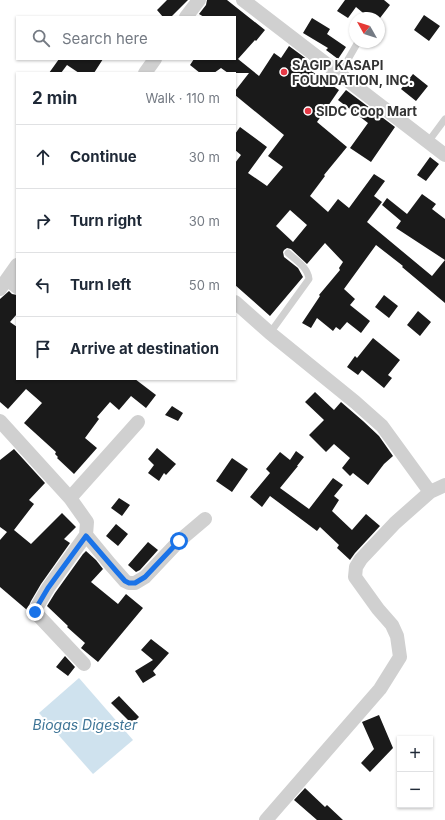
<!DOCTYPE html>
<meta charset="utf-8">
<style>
body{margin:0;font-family:Inter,sans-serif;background:#f6f6f7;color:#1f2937}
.controls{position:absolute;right:12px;bottom:12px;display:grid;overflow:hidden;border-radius:0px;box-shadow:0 1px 3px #0004}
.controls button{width:36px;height:36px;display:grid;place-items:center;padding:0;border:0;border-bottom:1px solid #e0e1e3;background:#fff;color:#1f2937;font:20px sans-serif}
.compass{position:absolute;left:349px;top:12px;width:36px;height:36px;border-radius:50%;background:#fff;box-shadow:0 1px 3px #0004;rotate:309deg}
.stop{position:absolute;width:12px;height:12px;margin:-9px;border:3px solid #1a73e8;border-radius:50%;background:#fff}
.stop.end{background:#1a73e8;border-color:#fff;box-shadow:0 1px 4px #0008}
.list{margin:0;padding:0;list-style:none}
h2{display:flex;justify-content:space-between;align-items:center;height:52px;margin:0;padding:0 16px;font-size:17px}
h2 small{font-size:13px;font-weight:400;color:#747a83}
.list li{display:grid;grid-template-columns:26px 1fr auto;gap:12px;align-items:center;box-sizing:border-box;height:64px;padding:0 16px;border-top:1px solid #e0e1e3}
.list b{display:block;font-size:15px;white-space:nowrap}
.list em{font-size:13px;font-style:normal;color:#747a83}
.icon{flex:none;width:22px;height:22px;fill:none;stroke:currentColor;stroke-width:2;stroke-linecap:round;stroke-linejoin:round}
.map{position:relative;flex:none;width:445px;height:820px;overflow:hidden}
.search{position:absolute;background:#fff;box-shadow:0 1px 3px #0004;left:16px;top:16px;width:220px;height:44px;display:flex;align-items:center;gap:10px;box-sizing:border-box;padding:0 14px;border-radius:0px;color:#747a83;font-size:15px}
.panel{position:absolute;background:#fff;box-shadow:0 1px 3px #0004;left:16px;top:72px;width:220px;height:308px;border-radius:0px}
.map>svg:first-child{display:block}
</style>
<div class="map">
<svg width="445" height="820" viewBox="0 0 445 820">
<rect width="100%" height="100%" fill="#fff"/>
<!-- water -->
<path fill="#cfe2ee" d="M 79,678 L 133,740 L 93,774 L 39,713 Z"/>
<!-- building -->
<path fill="#1a1a1a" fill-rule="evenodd" d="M 167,0 L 188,0 L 171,17 L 163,17 L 157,10 Z
M 207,0 L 227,0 L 265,30 L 256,41 L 255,40 L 238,59 L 259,76 L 274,53 L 281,58 L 289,46 L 308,60 L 304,66 L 339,90 L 317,122 L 347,147 L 324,175 L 325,176 L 310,196 L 328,212 L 338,199 L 349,208 L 374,174 L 385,181 L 374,196 L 382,202 L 367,222 L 432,276 L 445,260 L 396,228 L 401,221 L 382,205 L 387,198 L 407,214 L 422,194 L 436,204 L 432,209 L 445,219 L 445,303 L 402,267 L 403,266 L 376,245 L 344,289 L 355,299 L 350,305 L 370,321 L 361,333 L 347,322 L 340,330 L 336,327 L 333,331 L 317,318 L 311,328 L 302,323 L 320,296 L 319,295 L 340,270 L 339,268 L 343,262 L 325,243 L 307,264 L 291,249 L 287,248 L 284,250 L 283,252 L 284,257 L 298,268 L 303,277 L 270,316 L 235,285 L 235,163 L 241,155 L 235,150 L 235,134 L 240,127 L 267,147 L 248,173 L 267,186 L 283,167 L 268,156 L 284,135 L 235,95 L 235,91 L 249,73 L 228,73 L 221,68 L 214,73 L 200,73 L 190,65 L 194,59 L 235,59 L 235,17 L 204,17 L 199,14 L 206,5 ZM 290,210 L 307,225 L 293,242 L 276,226 Z
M 345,0 L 384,0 L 390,5 L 380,18 L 369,18 L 356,7 L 348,18 L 337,11 Z
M 424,15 L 440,26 L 429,41 L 414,30 Z
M 312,18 L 330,29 L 327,34 L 346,47 L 338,59 L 326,50 L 328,48 L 303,33 Z
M 59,59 L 103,59 L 94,73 L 79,73 L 67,65 L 61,73 L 49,73 Z
M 413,74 L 428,86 L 416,101 L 401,89 Z
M 346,90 L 395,127 L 371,162 L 350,148 L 368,123 L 338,100 Z
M 430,157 L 439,164 L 426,181 L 417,175 Z
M 9,291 L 12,294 L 17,295 L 17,314 L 10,322 L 17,327 L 17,379 L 135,379 L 156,395 L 146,408 L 131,396 L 119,410 L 110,402 L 97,417 L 99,419 L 85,438 L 97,448 L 74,474 L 57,458 L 58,457 L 55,454 L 56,452 L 24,423 L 42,403 L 26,389 L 8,409 L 0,402 L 0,299 Z
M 384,295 L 398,306 L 389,318 L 375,307 Z
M 418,311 L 431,322 L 420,336 L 407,325 Z
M 373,338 L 400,360 L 388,375 L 392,378 L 384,388 L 362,370 L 358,375 L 347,367 L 355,356 L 357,358 Z
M 315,392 L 334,410 L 341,402 L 363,421 L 379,436 L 393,456 L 384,464 L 368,485 L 353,473 L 350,476 L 342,468 L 350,458 L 334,444 L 326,452 L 309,435 L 324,420 L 305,402 Z
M 172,406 L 183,413 L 178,421 L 165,415 Z
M 157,448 L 176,464 L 166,475 L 164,473 L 159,481 L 148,473 L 154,465 L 148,459 Z
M 14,449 L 45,483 L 29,500 L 34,504 L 14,530 L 31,544 L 62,513 L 76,527 L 64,539 L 70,543 L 41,584 L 31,601 L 27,610 L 0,587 L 0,540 L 7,532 L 0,527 L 0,460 Z
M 296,451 L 304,457 L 297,466 L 298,466 L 280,488 L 309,509 L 333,478 L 343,485 L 334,496 L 339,500 L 332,511 L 352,530 L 366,514 L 380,526 L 355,553 L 350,560 L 337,548 L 339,545 L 320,527 L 317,531 L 270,496 L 262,507 L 250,497 L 270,473 L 266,469 L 280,452 L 290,460 Z
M 232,458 L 248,469 L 232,492 L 216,481 Z
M 119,498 L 130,505 L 122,516 L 111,508 Z
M 116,524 L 128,534 L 118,546 L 106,536 Z
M 148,542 L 158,550 L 140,570 L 136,572 L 128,565 Z
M 86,551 L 96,560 L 103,569 L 91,582 L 118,604 L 126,594 L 143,608 L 98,662 L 81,648 L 85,643 L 67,627 L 68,626 L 47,606 L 55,593 L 83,554 Z
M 151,639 L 169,653 L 153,671 L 156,675 L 143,683 L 135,671 L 153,660 L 141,650 Z
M 65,656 L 75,667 L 68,676 L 56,667 Z
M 119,696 L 139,717 L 132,724 L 111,703 Z
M 379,715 L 393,748 L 370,772 L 361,763 L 374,749 L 362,722 Z
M 305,788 L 325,807 L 327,805 L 343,820 L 317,820 L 294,800 Z"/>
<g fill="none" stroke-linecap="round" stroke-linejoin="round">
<!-- service -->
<path stroke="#d0d0d0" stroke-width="7" d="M 339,75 L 358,42
M 428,142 L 445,119
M 270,333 L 309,279 C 308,268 296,260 288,253"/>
<!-- minor -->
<path stroke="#d0d0d0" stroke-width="14" d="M 243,0 L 445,155
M 186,17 L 199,0
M 145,73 L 155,59
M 7,279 L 17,287
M 0,289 L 17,265
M 235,302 L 270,333 L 355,402 L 382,426 L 430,492 L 445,485
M 0,421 L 70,498 L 87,522 L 86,535 L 48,588 L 38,605 L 35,612 L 84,664
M 70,498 L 138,422
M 86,535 L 110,564 L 125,581 L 129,583 L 135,583 L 145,577 L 179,541 L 205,519
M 266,820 L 380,689 L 400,657 L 397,636 L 392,625 L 378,609 L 355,577 L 356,567 L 361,559 L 395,523 L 430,492"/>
</g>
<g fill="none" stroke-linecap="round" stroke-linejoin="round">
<!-- route -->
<path stroke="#1a73e8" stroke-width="5" d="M 35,612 L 38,605 L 48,588 L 86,536 L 117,572 L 125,581 L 129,583 L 135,583 L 145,577 L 179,541"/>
</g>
<!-- markers -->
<g fill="#e63946" stroke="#fff" stroke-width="1.5">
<circle cx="284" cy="72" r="4"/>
<circle cx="308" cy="111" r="4"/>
</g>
<g text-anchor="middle" stroke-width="4" stroke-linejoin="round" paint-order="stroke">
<!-- poi labels -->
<g font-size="13" font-weight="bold" fill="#333" stroke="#fff" text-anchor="start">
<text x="292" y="70">SAGIP KASAPI<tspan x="292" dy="15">FOUNDATION, INC.</tspan></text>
<text x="316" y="116">SIDC Coop Mart</text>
</g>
<!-- water labels -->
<g font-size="14" font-style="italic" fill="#3f7597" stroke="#fff">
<text x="85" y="730">Biogas Digester</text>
</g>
</g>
</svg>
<div class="controls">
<button>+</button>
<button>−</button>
</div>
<svg class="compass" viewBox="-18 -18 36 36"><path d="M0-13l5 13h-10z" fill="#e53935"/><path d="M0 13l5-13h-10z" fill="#747a83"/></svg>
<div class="stop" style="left:179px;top:541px"></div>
<div class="stop end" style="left:35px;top:612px"></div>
<div class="search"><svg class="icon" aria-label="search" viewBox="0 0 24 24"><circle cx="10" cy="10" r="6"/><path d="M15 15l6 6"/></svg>Search here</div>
<section class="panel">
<h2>2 min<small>Walk · 110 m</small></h2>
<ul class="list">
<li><svg class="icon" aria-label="ahead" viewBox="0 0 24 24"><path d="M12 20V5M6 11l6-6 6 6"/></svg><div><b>Continue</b></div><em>30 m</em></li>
<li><svg class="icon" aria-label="right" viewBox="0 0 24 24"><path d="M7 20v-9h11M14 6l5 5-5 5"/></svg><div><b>Turn right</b></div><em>30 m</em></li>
<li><svg class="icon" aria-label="left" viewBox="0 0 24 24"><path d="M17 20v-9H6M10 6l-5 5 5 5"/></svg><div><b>Turn left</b></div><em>50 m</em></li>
<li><svg class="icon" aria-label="arrive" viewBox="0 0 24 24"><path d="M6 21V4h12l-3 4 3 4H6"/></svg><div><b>Arrive at destination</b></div></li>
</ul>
</section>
</div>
